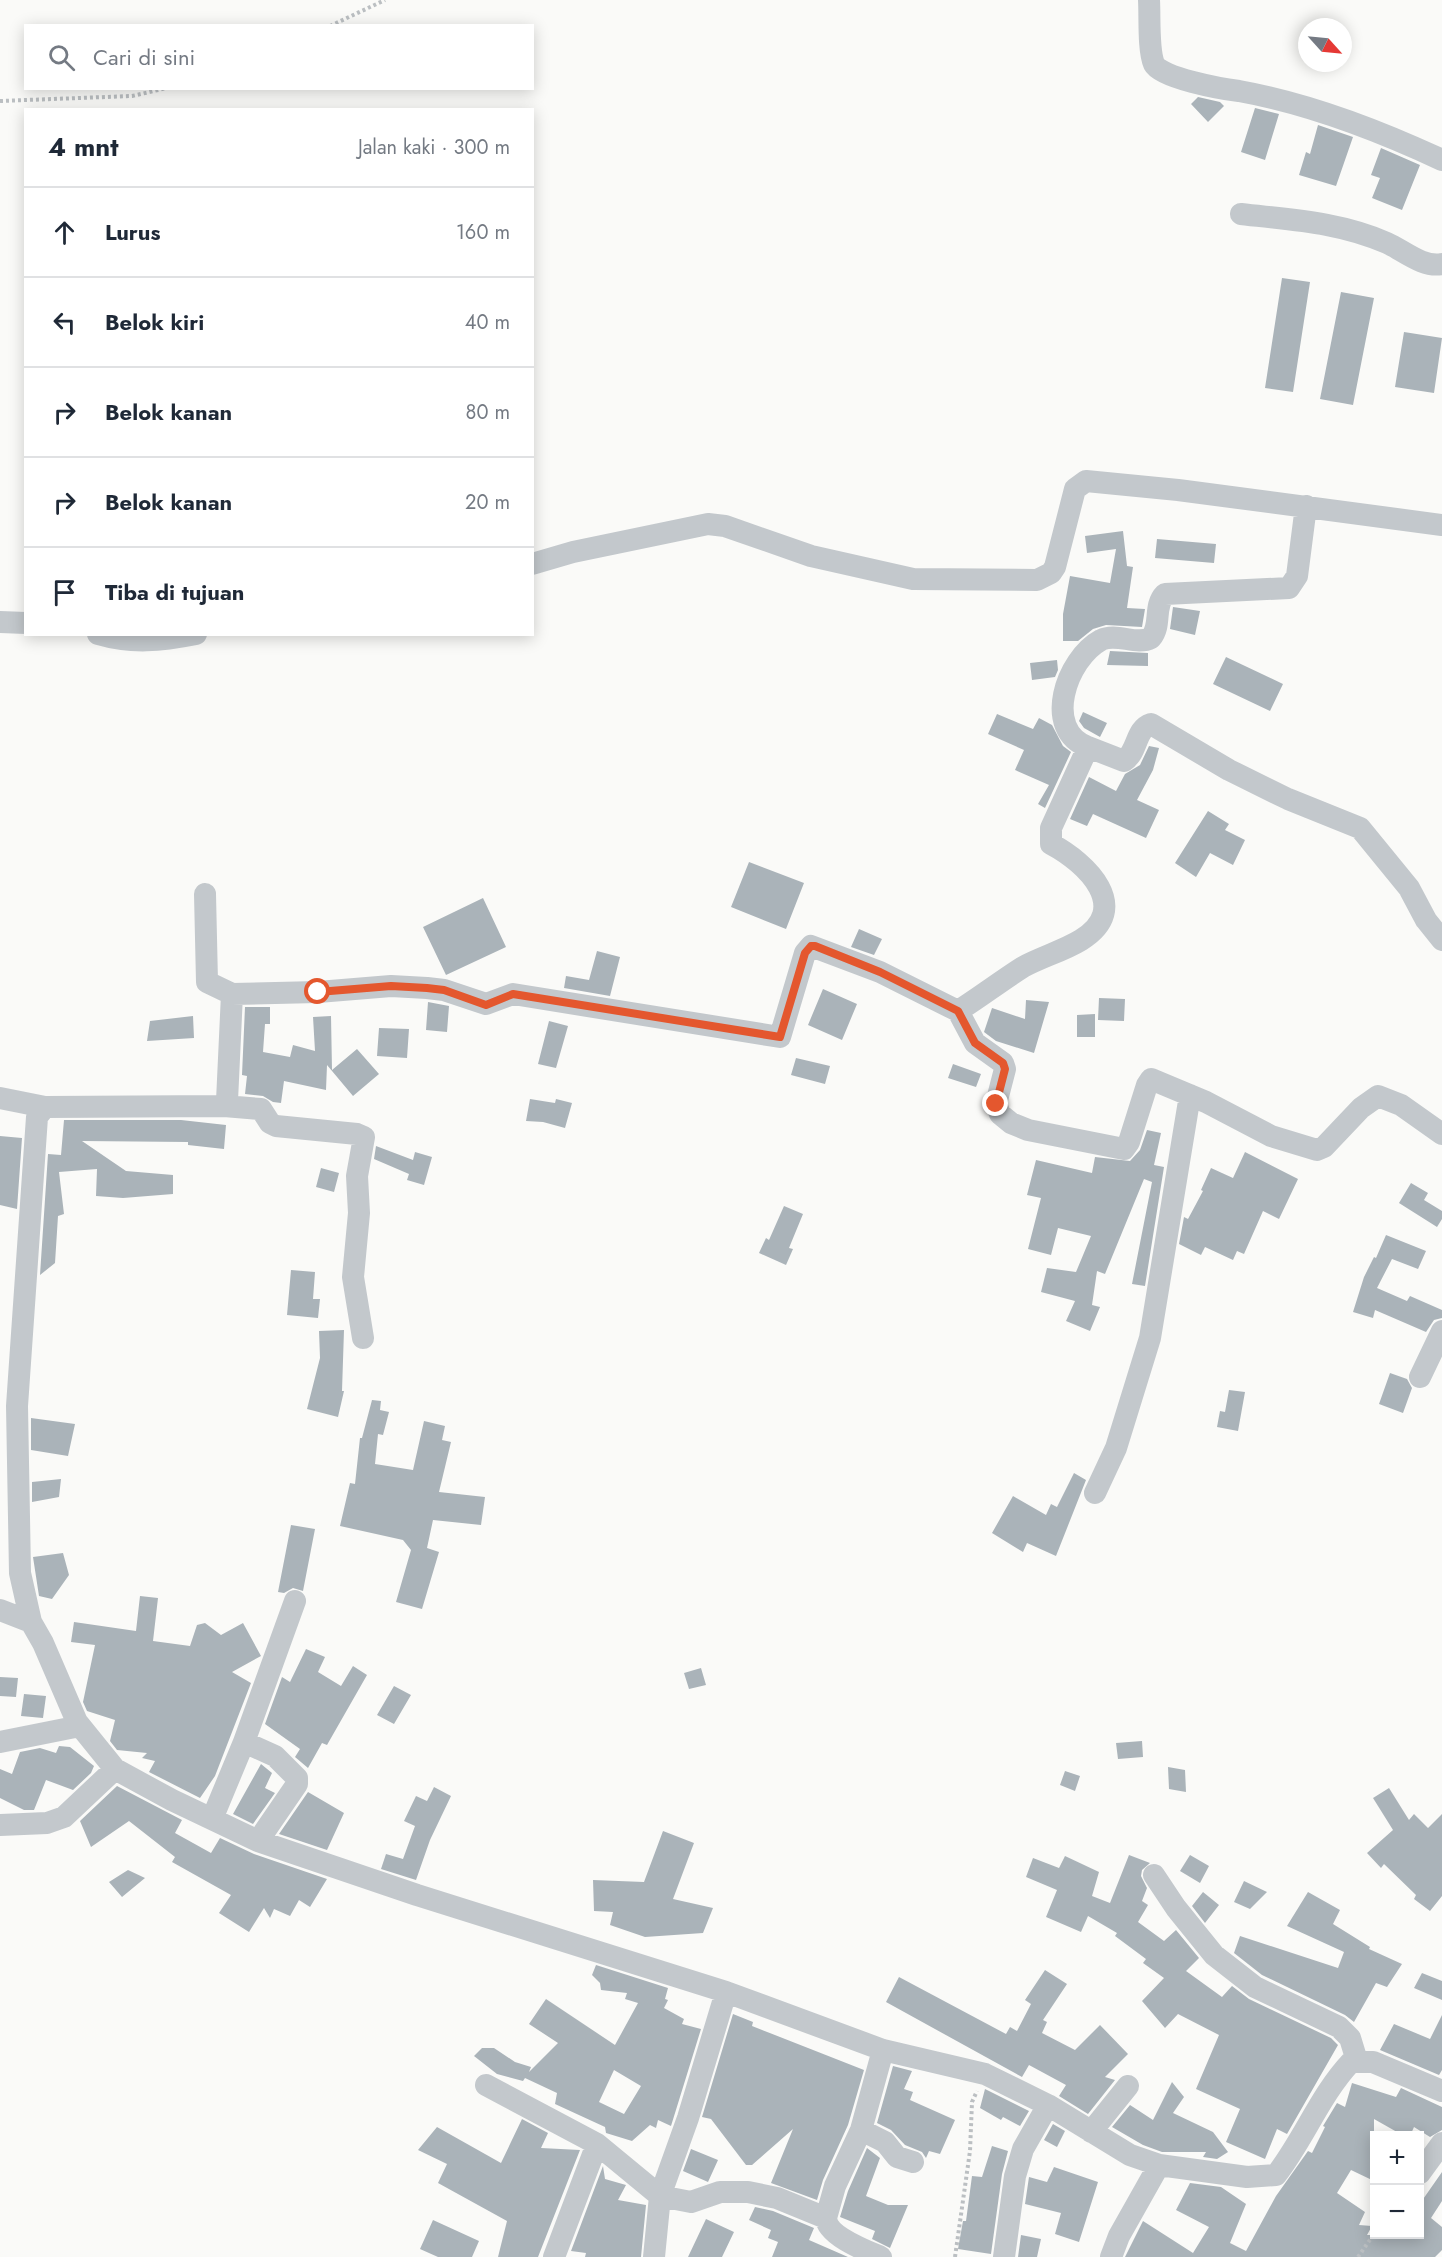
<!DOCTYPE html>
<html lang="id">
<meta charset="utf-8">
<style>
body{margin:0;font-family:Jost,sans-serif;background:#f2f2f3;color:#1f2937}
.controls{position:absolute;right:18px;bottom:18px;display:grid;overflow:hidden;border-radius:0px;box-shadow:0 3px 15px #0003}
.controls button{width:54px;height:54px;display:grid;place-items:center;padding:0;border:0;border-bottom:2px solid #e0e1e3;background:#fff;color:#1f2937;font:30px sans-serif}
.compass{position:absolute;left:1298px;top:18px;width:54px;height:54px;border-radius:50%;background:#fff;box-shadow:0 3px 15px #0003;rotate:117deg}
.stop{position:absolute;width:18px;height:18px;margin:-14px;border:4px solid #e4572e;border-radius:50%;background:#fff}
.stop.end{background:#e4572e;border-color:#fff;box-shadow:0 2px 6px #0008}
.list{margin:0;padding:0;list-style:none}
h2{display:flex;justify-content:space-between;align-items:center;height:78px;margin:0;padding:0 24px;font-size:26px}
h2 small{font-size:20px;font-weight:400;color:#747a83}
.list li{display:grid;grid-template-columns:39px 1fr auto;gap:18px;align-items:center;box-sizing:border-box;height:90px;padding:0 24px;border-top:2px solid #e0e1e3}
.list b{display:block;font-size:22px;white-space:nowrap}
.list em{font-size:20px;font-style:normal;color:#747a83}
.icon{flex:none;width:33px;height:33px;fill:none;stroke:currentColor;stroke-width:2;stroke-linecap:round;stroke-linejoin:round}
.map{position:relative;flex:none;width:1442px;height:2257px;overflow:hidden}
.search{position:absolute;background:#fff;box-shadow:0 3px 15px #0003;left:24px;top:24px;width:510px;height:66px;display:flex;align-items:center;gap:15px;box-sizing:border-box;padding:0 21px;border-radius:0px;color:#747a83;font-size:22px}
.panel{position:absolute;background:#fff;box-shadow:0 3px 15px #0003;left:24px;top:108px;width:510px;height:528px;border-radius:0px}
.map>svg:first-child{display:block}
</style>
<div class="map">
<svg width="1442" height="2257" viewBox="0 0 1442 2257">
<rect width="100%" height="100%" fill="#fafaf8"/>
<!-- building -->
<path fill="#aab3b9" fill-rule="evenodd" d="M 1198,97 L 1220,102 L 1224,106 L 1208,122 L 1191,104 Z
M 1255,108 L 1279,114 L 1265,160 L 1241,152 Z
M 1318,125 L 1353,137 L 1336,186 L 1299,175 L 1306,152 L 1310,154 Z
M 1381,148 L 1420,165 L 1402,210 L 1372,198 L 1380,178 L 1371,175 Z
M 1282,278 L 1310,282 L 1293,392 L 1265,388 Z
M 1341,292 L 1374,298 L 1353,405 L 1320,399 Z
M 1404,332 L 1442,338 L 1434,393 L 1395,387 Z
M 1123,531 L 1127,566 L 1133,567 L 1127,608 L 1145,609 L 1142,627 L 1106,625 L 1093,629 L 1078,641 L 1063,641 L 1063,614 L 1070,576 L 1110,583 L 1116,549 L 1087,553 L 1085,536 Z
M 1157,539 L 1216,544 L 1214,563 L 1155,558 Z
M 1173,607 L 1200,611 L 1195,635 L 1170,629 Z
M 1110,651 L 1148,653 L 1148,666 L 1107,665 Z
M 1226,657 L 1283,684 L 1270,711 L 1213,684 Z
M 1057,660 L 1058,670 L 1055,677 L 1032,680 L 1030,663 Z
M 1083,712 L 1107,723 L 1100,737 L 1084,728 L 1079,721 Z
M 997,714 L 1033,729 L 1039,718 L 1052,725 L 1063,746 L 1071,752 L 1045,808 L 1038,804 L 1049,785 L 1015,770 L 1024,750 L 988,734 Z
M 1149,746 L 1159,748 L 1153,770 L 1137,800 L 1159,810 L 1146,838 L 1093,814 L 1087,826 L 1070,819 L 1089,777 L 1116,791 L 1125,774 L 1140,765 Z
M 1208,811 L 1229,824 L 1225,830 L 1245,840 L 1233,865 L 1210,853 L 1196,877 L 1175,863 Z
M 749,862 L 804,883 L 786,929 L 731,907 Z
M 483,898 L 506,947 L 446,975 L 423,927 Z
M 859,929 L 882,939 L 874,955 L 851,947 Z
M 597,951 L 620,957 L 610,996 L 564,988 L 566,976 L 589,980 Z
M 823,989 L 857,1004 L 842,1040 L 808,1025 Z
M 1099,998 L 1125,999 L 1124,1021 L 1098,1020 Z
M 1026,1000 L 1049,1002 L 1034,1053 L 996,1041 L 984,1032 L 992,1008 L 1025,1019 Z
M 428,1002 L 449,1006 L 447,1032 L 426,1030 Z
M 245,1007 L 270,1007 L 270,1024 L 265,1024 L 263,1052 L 290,1057 L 293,1045 L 315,1051 L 313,1017 L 331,1016 L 332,1070 L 357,1049 L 379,1074 L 353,1096 L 327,1065 L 326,1090 L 284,1081 L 281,1103 L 273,1102 L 263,1096 L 245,1094 L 247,1076 L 242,1075 Z
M 1095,1014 L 1095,1037 L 1077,1037 L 1077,1015 Z
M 193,1016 L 194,1038 L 147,1041 L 150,1021 Z
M 549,1021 L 568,1026 L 556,1068 L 538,1064 Z
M 379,1028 L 409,1029 L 407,1058 L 377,1056 Z
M 796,1058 L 830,1066 L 825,1084 L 791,1075 Z
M 953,1064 L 981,1074 L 976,1087 L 948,1078 Z
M 530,1099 L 555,1103 L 556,1099 L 572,1103 L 565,1128 L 543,1122 L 526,1121 Z
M 64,1120 L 181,1120 L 226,1125 L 224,1149 L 188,1145 L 188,1142 L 82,1141 L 126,1171 L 173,1175 L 173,1194 L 123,1198 L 96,1196 L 97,1169 L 59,1172 L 64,1214 L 58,1216 L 55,1263 L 40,1275 L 48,1154 L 61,1155 Z
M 1147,1130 L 1161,1133 L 1154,1165 L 1164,1167 L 1145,1286 L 1132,1284 L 1152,1182 L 1144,1179 L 1105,1274 L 1097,1271 L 1092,1305 L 1100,1307 L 1090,1331 L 1066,1321 L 1075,1301 L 1041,1292 L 1047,1268 L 1076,1272 L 1091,1236 L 1058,1228 L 1051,1255 L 1028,1249 L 1041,1198 L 1027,1195 L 1036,1160 L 1092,1173 L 1095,1157 L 1130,1161 L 1140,1150 Z
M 0,1136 L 22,1138 L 17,1209 L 0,1205 Z
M 376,1146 L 413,1160 L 415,1152 L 432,1157 L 424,1185 L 407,1180 L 409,1174 L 374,1159 Z
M 1245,1152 L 1298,1179 L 1279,1219 L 1263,1211 L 1244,1254 L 1237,1251 L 1233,1260 L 1205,1247 L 1201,1255 L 1179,1244 L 1184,1217 L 1188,1219 L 1203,1191 L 1201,1190 L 1211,1168 L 1233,1178 Z
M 321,1168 L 339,1173 L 334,1192 L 316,1187 Z
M 1411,1183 L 1428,1193 L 1424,1200 L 1442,1211 L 1442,1219 L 1437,1227 L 1399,1203 Z
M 784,1206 L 803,1214 L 789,1248 L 793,1249 L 786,1265 L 759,1253 L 766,1238 L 769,1240 Z
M 1386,1235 L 1426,1251 L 1418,1269 L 1392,1259 L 1377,1288 L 1407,1301 L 1410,1296 L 1442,1310 L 1442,1318 L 1434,1320 L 1426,1332 L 1375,1310 L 1373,1318 L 1353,1312 L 1364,1277 L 1374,1257 L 1376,1258 Z
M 291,1270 L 315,1272 L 313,1299 L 320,1299 L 318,1318 L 287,1315 Z
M 344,1330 L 342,1391 L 344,1391 L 338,1417 L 307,1409 L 320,1358 L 319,1331 Z
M 1390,1373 L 1407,1379 L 1412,1388 L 1403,1413 L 1379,1404 Z
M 1229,1390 L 1245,1392 L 1238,1431 L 1217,1427 L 1220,1411 L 1225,1412 Z
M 372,1400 L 381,1401 L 380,1410 L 389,1412 L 383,1435 L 378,1434 L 375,1464 L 413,1470 L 424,1421 L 445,1426 L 442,1440 L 451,1442 L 439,1492 L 485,1497 L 481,1525 L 433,1520 L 427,1548 L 439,1552 L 422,1609 L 396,1602 L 411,1550 L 403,1540 L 340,1526 L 350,1483 L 355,1484 L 360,1438 L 362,1438 Z
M 31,1418 L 75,1424 L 68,1456 L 31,1450 Z
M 1074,1473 L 1086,1480 L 1056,1556 L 1027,1543 L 1023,1552 L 992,1533 L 1013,1496 L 1046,1515 L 1051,1504 L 1057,1507 Z
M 61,1479 L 59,1497 L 32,1502 L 32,1482 Z
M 291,1525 L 315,1529 L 303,1591 L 293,1588 L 284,1593 L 278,1592 Z
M 63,1553 L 69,1575 L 52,1599 L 39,1596 L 33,1557 Z
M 140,1596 L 158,1598 L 153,1641 L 190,1646 L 197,1625 L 205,1623 L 221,1635 L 243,1623 L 261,1656 L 232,1672 L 251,1683 L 215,1776 L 200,1798 L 149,1772 L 155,1761 L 142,1758 L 147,1753 L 117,1750 L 110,1741 L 115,1720 L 87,1711 L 83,1702 L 95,1645 L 71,1642 L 74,1622 L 136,1631 Z
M 306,1649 L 325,1657 L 318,1672 L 341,1686 L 353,1666 L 367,1675 L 327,1745 L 322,1743 L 308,1768 L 295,1757 L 300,1749 L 265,1724 L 282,1677 L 290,1682 Z
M 701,1668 L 706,1685 L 689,1689 L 684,1673 Z
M 0,1677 L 18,1678 L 16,1697 L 0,1696 Z
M 394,1686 L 411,1695 L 394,1724 L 377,1715 Z
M 24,1694 L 46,1696 L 43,1718 L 21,1716 Z
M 1142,1741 L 1143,1757 L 1118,1759 L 1116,1743 Z
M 59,1746 L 70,1747 L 94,1766 L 91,1773 L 73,1790 L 46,1780 L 34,1810 L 24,1810 L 0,1798 L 0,1769 L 12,1774 L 20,1752 L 40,1748 L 56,1753 Z
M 261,1764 L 272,1773 L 265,1788 L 275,1793 L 253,1824 L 233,1814 Z
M 1168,1767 L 1185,1770 L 1186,1792 L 1169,1789 Z
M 1065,1771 L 1080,1776 L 1075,1791 L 1060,1785 Z
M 117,1786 L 182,1820 L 175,1833 L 211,1853 L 220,1838 L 254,1854 L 327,1879 L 310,1907 L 299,1900 L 290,1916 L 274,1909 L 270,1918 L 264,1908 L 249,1932 L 219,1913 L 231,1895 L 172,1862 L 175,1857 L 129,1821 L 91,1847 L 80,1821 Z
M 434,1787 L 451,1796 L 430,1840 L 416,1880 L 381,1869 L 386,1854 L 403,1859 L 415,1826 L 404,1821 L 416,1796 L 427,1801 Z
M 1389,1788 L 1409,1820 L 1414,1814 L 1428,1828 L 1442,1814 L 1442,1896 L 1430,1911 L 1414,1899 L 1416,1895 L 1384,1864 L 1381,1868 L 1367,1853 L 1393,1830 L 1373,1798 Z
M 308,1792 L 344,1813 L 327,1850 L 279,1834 Z
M 663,1831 L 694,1843 L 673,1899 L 713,1908 L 703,1933 L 645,1937 L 610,1925 L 613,1912 L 594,1911 L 593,1880 L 644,1882 Z
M 1129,1855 L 1150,1863 L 1142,1870 L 1141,1876 L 1147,1888 L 1142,1901 L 1148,1905 L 1138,1922 L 1164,1941 L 1176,1930 L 1199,1958 L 1186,1971 L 1222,1997 L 1232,1986 L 1249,1999 L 1331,2038 L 1338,2045 L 1287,2134 L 1277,2129 L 1265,2159 L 1226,2142 L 1240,2109 L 1196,2089 L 1219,2035 L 1178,2014 L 1165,2028 L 1142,2001 L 1164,1978 L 1143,1963 L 1146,1959 L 1115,1936 L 1117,1933 L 1088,1916 L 1081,1932 L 1046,1917 L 1057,1890 L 1026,1877 L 1033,1858 L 1059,1868 L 1065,1856 L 1099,1872 L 1092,1896 L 1110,1903 Z
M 1190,1855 L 1209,1866 L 1200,1883 L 1180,1871 Z
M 128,1870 L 145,1878 L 122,1897 L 109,1882 Z
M 1244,1881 L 1267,1892 L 1250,1909 L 1234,1902 Z
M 1203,1892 L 1219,1905 L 1205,1923 L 1192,1906 Z
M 1308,1892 L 1340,1910 L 1333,1924 L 1370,1947 L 1369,1949 L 1402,1964 L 1387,1987 L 1376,1983 L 1354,2022 L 1345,2015 L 1262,1975 L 1234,1953 L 1240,1936 L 1338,1968 L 1344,1952 L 1287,1926 Z
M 596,1965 L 668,1988 L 665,1999 L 668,2000 L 664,2008 L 684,2019 L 682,2024 L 701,2029 L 671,2126 L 658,2120 L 656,2128 L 650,2125 L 632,2141 L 606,2133 L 605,2127 L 555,2104 L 557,2093 L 525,2078 L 523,2081 L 497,2074 L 474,2056 L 482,2048 L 494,2048 L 515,2062 L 531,2067 L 529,2072 L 558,2043 L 529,2024 L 546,1999 L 615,2045 L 638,2003 L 625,1999 L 627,1993 L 601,1990 L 600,1983 L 592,1975 ZM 614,2070 L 641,2086 L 624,2114 L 599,2102 Z
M 1045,1970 L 1067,1984 L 1043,2020 L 1047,2022 L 1042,2033 L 1075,2050 L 1100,2025 L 1128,2054 L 1105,2077 L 1115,2080 L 1088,2114 L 1059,2096 L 1066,2085 L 1029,2065 L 1022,2077 L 886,2002 L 899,1977 L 1006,2034 L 1010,2027 L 1017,2031 L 1031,2004 L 1025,2000 Z
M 1422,1973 L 1442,1981 L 1442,2000 L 1414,1988 Z
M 733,2014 L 753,2022 L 752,2026 L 864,2070 L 848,2125 L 823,2180 L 817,2200 L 771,2183 L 793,2129 L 752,2165 L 746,2165 L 711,2119 L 702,2117 Z
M 1442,2015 L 1442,2070 L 1439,2075 L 1380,2050 L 1394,2024 L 1430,2039 Z
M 893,2066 L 912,2071 L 904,2089 L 913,2092 L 910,2100 L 955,2120 L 940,2154 L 929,2151 L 926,2158 L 922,2152 L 905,2145 L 891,2130 L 877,2123 Z
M 1172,2082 L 1184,2097 L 1173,2113 L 1213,2132 L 1228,2152 L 1217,2159 L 1203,2157 L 1206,2152 L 1162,2152 L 1143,2145 L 1112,2127 L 1130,2105 L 1153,2120 Z
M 1352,2083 L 1396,2097 L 1401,2088 L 1442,2107 L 1442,2130 L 1430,2137 L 1414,2127 L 1410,2136 L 1404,2136 L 1374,2119 L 1374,2181 L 1351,2170 L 1337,2193 L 1365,2212 L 1359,2225 L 1372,2226 L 1367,2235 L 1419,2235 L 1419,2205 L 1442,2172 L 1442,2201 L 1431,2218 L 1442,2227 L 1442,2250 L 1435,2257 L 1125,2257 L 1143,2221 L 1193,2253 L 1209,2227 L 1176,2210 L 1190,2183 L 1221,2187 L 1246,2204 L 1230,2243 L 1246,2251 L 1276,2196 L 1308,2151 L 1312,2153 L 1325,2127 L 1323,2126 L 1337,2103 L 1345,2107 Z
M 985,2089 L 1029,2111 L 1020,2126 L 1003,2117 L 1001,2120 L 980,2108 Z
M 522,2119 L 548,2133 L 541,2148 L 580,2150 L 538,2257 L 498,2257 L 507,2221 L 438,2183 L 447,2164 L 418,2150 L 437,2127 L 501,2163 Z
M 1053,2124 L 1065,2131 L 1057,2147 L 1044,2140 Z
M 992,2146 L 1008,2151 L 1002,2174 L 991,2254 L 958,2249 L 963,2221 L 966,2221 L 972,2176 L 982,2177 Z
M 867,2148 L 880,2158 L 866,2196 L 888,2205 L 908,2205 L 890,2248 L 872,2239 L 875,2231 L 840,2217 L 848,2191 Z
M 691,2149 L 718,2160 L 708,2182 L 683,2171 Z
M 603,2166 L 605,2179 L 626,2185 L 618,2200 L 646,2205 L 641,2257 L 585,2257 L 586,2253 L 571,2251 Z
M 1054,2167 L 1098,2182 L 1079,2242 L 1055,2234 L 1061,2213 L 1025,2204 L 1029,2177 L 1047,2182 Z
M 755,2207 L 773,2211 L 814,2228 L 809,2240 L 848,2257 L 772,2257 L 778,2242 L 768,2238 L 771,2230 L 749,2220 Z
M 706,2219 L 734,2232 L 722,2257 L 688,2257 Z
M 433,2220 L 479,2241 L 472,2257 L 438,2257 L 420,2249 Z
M 1021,2235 L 1041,2239 L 1037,2257 L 1018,2257 Z"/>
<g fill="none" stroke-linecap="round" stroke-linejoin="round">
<!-- path -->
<path stroke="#bbbfc2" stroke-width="4" stroke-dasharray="3 3" stroke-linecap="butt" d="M 330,26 L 385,0
M 0,101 L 132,96 L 167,88
M 955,2257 L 970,2151 L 972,2102 L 977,2091
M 1358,2257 L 1374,2234"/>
<!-- minor -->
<path stroke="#c3c8cc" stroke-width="22" d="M 1149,0 C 1150,16 1148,50 1154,64 C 1161,78 1222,89 1239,91 C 1306,103 1380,131 1442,160
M 1241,214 C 1292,220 1339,222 1387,243 C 1403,250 1423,268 1442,264
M 532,564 L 573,552 L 708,524 L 725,526 L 811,556 L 913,579 L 1037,580 L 1051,573 L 1055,567 L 1075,489 L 1086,481 L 1178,490 L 1442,525
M 0,622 L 26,623
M 98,634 C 132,644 161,641 196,634
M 1088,747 C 1042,730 1066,659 1101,640 C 1117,632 1136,646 1151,638 C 1162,625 1153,606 1165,594 L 1289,588 L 1297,576 L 1306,506
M 205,894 L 207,982 L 232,994 L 318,992 L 391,986 L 427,988 L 444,990 L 486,1004 L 513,994 L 780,1037 L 805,953 L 811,946 L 880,972 L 958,1011 C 980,997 1001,981 1023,967 C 1041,957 1063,951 1081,940 C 1133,908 1087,863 1051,844 L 1051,828 L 1088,747 L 1124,761 C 1138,752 1135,729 1151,724 L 1229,770 L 1288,799 L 1360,828 L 1409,888 L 1426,920 L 1442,940
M 958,1011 L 975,1043 L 1003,1063 L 1005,1069 L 996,1104 L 1000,1114 L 1011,1123 L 1028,1130 L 1124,1149 L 1129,1142 L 1147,1085 L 1151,1079 L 1206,1102 L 1271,1136 L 1317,1150 L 1324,1147 L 1361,1108 L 1378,1096 L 1401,1105 L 1442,1134
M 0,1098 L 45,1107
M 224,1106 L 261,1109 L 270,1123 L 276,1126 L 357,1134 L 364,1137 L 357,1176 L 359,1213 L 353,1277 L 363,1338
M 1420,1377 L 1442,1331
M 1095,1493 L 1116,1448 L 1150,1338 L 1190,1095
M 0,1610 L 31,1622 L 43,1643 L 77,1722 L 115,1769 L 172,1800 L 258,1841 L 417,1895 L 726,1992 L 883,2050 L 985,2074 L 1048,2105 L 1130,2155 L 1159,2165 L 1247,2177 L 1276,2175 C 1304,2139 1320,2095 1351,2062 L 1373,2062 L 1442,2091
M 31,1622 L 20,1573 L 17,1406 L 37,1117 L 45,1107 L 224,1106 L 227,1101 L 232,994
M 0,1742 L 80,1726
M 244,1742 L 275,1756 L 297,1778 L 297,1784 L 258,1841
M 212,1819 L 244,1742 L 295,1601
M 0,1825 L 47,1823 L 64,1817 L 115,1769
M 1154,1875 L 1176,1908 L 1214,1955 L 1255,1987 L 1339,2027 L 1350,2038 L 1357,2061
M 486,2085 L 597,2144 L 660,2196 L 691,2202 L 720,2192 L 748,2192 L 777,2198 L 826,2218 L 835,2186 L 861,2130 L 883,2050
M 861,2130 L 885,2142 L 897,2157 L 913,2162
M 1091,2132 L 1128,2086
M 1420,2173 L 1442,2143
M 826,2218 C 827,2236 867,2251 881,2257
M 554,2257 L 597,2144
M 654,2257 L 660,2196 L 688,2118 L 726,1992
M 1004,2257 L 1015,2176 L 1023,2149 L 1048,2105
M 1111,2257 L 1119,2236 L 1159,2165"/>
</g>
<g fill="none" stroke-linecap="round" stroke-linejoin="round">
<!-- route -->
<path stroke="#e4572e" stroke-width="8" d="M 318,992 L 391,986 L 427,988 L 444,990 L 486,1005 L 513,994 L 780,1037 L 805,953 L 811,946 L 815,946 L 880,972 L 958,1011 L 975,1043 L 1003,1063 L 1005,1069 L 996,1104"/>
</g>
</svg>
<div class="controls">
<button>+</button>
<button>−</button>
</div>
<svg class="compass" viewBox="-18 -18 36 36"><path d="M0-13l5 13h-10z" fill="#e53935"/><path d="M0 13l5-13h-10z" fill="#747a83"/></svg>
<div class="stop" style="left:318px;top:992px"></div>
<div class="stop end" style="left:996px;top:1104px"></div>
<div class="search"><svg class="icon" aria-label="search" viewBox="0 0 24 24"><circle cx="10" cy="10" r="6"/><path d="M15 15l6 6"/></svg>Cari di sini</div>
<section class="panel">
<h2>4 mnt<small>Jalan kaki · 300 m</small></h2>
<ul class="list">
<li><svg class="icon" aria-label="ahead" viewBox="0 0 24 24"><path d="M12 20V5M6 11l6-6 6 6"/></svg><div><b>Lurus</b></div><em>160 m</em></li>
<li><svg class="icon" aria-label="left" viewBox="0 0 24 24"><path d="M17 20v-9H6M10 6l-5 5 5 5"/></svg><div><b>Belok kiri</b></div><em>40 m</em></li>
<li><svg class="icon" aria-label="right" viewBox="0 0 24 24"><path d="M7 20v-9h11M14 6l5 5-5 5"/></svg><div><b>Belok kanan</b></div><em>80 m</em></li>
<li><svg class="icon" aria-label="right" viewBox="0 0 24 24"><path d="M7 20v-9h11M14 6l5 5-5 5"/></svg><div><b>Belok kanan</b></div><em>20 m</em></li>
<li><svg class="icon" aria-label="arrive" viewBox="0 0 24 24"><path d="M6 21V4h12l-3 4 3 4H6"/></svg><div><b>Tiba di tujuan</b></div></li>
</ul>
</section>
</div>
